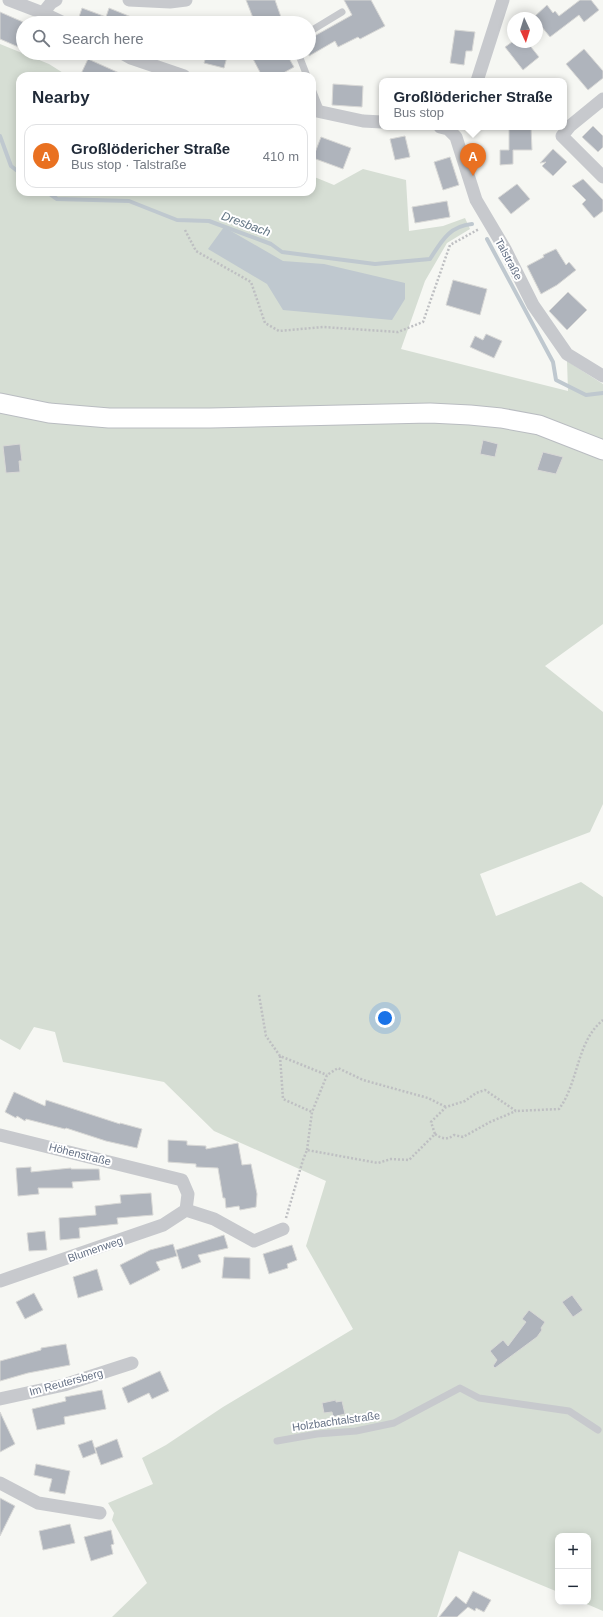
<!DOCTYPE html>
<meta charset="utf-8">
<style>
body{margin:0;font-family:Helvetica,sans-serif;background:#f2f2f3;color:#1f2937}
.controls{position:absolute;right:12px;bottom:12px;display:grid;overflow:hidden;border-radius:8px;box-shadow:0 2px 10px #0003}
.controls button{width:36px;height:36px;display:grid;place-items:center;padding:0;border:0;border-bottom:1px solid #e0e1e3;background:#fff;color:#1f2937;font:20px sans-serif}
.compass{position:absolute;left:507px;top:12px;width:36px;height:36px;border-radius:50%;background:#fff;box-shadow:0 2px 10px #0003;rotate:176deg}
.you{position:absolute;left:385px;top:1018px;width:14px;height:14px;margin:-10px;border:3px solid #fff;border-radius:50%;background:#1a73e8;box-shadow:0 0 0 6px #1a73e833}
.badge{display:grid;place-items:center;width:26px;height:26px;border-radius:50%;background:#e97121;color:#fff;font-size:13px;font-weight:700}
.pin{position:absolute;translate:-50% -33px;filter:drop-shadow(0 1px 2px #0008)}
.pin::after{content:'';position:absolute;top:21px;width:14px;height:12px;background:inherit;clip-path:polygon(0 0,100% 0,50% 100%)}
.popup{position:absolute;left:379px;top:78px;width:188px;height:52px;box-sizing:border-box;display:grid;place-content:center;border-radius:8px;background:#fff;filter:drop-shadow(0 1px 3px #0005);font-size:13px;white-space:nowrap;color:#747a83}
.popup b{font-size:15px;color:#1f2937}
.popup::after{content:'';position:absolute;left:50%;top:100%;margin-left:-8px;border:8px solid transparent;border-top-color:#fff}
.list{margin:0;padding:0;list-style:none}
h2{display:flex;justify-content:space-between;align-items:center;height:52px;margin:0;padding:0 16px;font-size:17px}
h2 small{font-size:13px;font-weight:400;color:#747a83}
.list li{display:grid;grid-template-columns:26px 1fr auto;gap:12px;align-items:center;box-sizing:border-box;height:64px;margin:0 8px 8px;padding:0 8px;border:1px solid #e0e1e3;border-radius:12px}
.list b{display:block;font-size:15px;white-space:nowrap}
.list p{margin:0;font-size:13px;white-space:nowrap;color:#747a83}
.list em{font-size:13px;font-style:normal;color:#747a83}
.icon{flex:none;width:22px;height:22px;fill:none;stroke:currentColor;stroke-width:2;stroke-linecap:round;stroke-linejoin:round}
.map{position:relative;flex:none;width:603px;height:1617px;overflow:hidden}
.search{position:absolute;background:#fff;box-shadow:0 2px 10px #0003;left:16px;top:16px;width:300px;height:44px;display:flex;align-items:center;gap:10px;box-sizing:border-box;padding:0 14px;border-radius:22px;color:#747a83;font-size:15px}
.panel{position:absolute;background:#fff;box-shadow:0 2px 10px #0003;left:16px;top:72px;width:300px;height:124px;border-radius:12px}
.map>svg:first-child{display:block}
</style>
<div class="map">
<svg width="603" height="1617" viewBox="0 0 603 1617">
<rect width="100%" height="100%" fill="#f6f7f3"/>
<!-- green -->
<path fill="#d6ded4" d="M 0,44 L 49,64 L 68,76 L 20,76 L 20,192 L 312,192 L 312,176 L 334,185 L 363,169 L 406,180 L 409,231 L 443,226 L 465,218 L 470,229 L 447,243 L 425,281 L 401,349 L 568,391 L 567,361 L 603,384 L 603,624 L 545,666 L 603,712 L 603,804 L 590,832 L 480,874 L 496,916 L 581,882 L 603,897 L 603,1611 L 582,1602 L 588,1602 L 588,1536 L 558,1536 L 558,1592 L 459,1551 L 437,1617 L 112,1617 L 147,1583 L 112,1520 L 114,1513 L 108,1503 L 153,1484 L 142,1458 L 166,1445 L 223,1407 L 353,1329 L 306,1246 L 326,1181 L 214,1131 L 164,1082 L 63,1062 L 55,1032 L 34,1027 L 20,1050 L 0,1039 Z"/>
<!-- water -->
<path fill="#bfc8cf" d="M 224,227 L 283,261 L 324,264 L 405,283 L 405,299 L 392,320 L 283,310 L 267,284 L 208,249 Z"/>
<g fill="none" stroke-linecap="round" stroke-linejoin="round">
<!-- stream -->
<path stroke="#bfc8cf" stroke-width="4" d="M 0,136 L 11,166 L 20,173
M 47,192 L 57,199 L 129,201 L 177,220 L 209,221 L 271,244 L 282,252 L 375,264 L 430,259 C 441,242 449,226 472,224
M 487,239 L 553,362 L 556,380 L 586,395 L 603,393"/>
</g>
<!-- building -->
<path fill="#afb4bc" stroke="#d8d8d6" d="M 246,0 L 275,0 L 282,20 L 272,23 L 255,23 Z
M 344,0 L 371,0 L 385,26 L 360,39 L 358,37 L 338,47 L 335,41 L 309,56 L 309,39 L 352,15 Z
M 580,0 L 591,0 L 599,10 L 584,22 L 579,15 L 550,37 L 537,21 L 537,18 L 534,17 L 547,5 L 553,13 L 555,11 L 559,16 Z
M 82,8 L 106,17 L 109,8 L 146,23 L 77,23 Z
M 0,12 L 23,22 L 23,49 L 0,39 Z
M 455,30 L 475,32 L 472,51 L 466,51 L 464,65 L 450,63 Z
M 512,42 L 527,42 L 539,57 L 523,70 L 505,47 Z
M 584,49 L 603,71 L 603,78 L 588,90 L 566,64 Z
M 207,53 L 228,53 L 224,68 L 204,63 Z
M 258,53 L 286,53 L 294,67 L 278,76 L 262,76 L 252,57 Z
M 88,59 L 126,76 L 80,76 Z
M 333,84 L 363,86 L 362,107 L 332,105 Z
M 593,126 L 603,136 L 603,147 L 598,152 L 582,137 Z
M 509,127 L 531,127 L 532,150 L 513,150 L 513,164 L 500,165 L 500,150 L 509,150 Z
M 405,136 L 410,157 L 395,160 L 390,139 Z
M 321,137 L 351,148 L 343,169 L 313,158 Z
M 553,149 L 567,162 L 553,176 L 542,166 L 546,162 L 540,163 Z
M 450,157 L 459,185 L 443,190 L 434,162 Z
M 583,179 L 603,200 L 603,211 L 594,218 L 582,204 L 586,200 L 572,186 Z
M 517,184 L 530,199 L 511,214 L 498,198 Z
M 447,201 L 450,217 L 415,223 L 412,207 Z
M 556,249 L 566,265 L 569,262 L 576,270 L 557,285 L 541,294 L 527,266 L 544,257 L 543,255 Z
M 453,280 L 487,289 L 480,315 L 446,305 Z
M 568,292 L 587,310 L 567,330 L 549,311 Z
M 486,334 L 502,341 L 494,358 L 470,347 L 475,336 L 483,340 Z
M 483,440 L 498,444 L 495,457 L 480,454 Z
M 20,444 L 22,461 L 19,461 L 20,472 L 6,473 L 3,446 Z
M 543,452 L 563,457 L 556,474 L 537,470 Z
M 14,1092 L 45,1106 L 46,1100 L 120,1124 L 120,1123 L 142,1129 L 137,1148 L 106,1141 L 66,1128 L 65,1129 L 26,1119 L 25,1121 L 17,1116 L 16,1118 L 5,1112 Z
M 168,1140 L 187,1141 L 187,1145 L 206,1146 L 206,1149 L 238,1143 L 242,1165 L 251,1164 L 257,1194 L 256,1207 L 240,1210 L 239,1206 L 226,1208 L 225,1198 L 223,1198 L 218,1168 L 196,1167 L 196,1164 L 168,1162 Z
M 31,1167 L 31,1172 L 71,1168 L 71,1169 L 99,1169 L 100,1180 L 72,1182 L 73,1188 L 38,1188 L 39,1194 L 18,1196 L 16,1168 Z
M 151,1193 L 153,1215 L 117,1218 L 118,1224 L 79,1228 L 80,1238 L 60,1240 L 59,1218 L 96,1215 L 95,1206 L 121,1203 L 120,1195 Z
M 45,1231 L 47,1250 L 29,1251 L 27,1233 Z
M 224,1235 L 228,1248 L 198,1255 L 201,1262 L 182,1269 L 176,1250 Z
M 173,1244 L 177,1256 L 156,1262 L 160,1270 L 130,1285 L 120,1265 L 150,1250 Z
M 292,1245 L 297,1260 L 287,1264 L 288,1268 L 269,1274 L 263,1254 Z
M 224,1257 L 250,1258 L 250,1279 L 222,1278 Z
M 97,1269 L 103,1290 L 78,1298 L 73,1277 Z
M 34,1293 L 43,1310 L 25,1319 L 16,1302 Z
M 572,1295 L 583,1310 L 573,1317 L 562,1302 Z
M 529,1310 L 545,1322 L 541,1328 L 542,1330 L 537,1337 L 495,1368 L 493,1366 L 497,1360 L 490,1351 L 503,1340 L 508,1346 L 526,1322 L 522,1319 Z
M 66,1344 L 70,1365 L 28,1373 L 0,1381 L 0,1361 L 41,1350 L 41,1348 Z
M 160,1371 L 169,1391 L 152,1399 L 149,1393 L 128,1403 L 122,1388 Z
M 102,1390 L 106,1409 L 64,1417 L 65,1424 L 37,1430 L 32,1409 L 66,1401 L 65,1397 Z
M 336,1400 L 336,1402 L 342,1401 L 345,1414 L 333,1417 L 332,1412 L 324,1413 L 322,1403 Z
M 0,1412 L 15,1444 L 0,1452 Z
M 117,1439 L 123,1457 L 101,1465 L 95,1448 Z
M 92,1440 L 96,1453 L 83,1458 L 78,1445 Z
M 36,1464 L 70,1471 L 65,1494 L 49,1491 L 52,1479 L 34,1475 Z
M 0,1498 L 15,1506 L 0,1536 Z
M 70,1524 L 75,1543 L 43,1550 L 39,1531 Z
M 111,1530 L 114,1544 L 111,1545 L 113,1554 L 91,1561 L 84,1537 Z
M 473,1591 L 491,1600 L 484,1612 L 476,1608 L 475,1611 L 468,1607 L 457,1617 L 439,1617 L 456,1596 L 466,1604 Z"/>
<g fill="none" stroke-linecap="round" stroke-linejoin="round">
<defs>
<path id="secondary" d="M 0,403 L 49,413 L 109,418 L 210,418 L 430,413 L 470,415 L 501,418 L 539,425 L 603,450"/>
</defs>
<!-- secondary casing -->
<use href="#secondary" stroke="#b9bcc1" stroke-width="21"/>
<!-- path -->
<path stroke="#bebfc2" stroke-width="2.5" stroke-dasharray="2 2" stroke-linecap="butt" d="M 185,230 L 196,251 L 251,282 L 265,323 L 279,331 L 323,327 L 398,332 L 423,322 L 450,245 L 479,229
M 259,995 L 266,1036 L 280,1056 L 327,1075
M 280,1056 L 283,1099 L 312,1112
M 435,1134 C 442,1139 447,1140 454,1135 L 463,1137 L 490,1122 L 516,1111
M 307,1150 L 312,1112 L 327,1075 L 338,1068 L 363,1080 L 428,1098 L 446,1107
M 286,1218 L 303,1160 L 307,1150 L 378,1163 L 391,1159 L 409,1160 L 435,1134 L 431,1122 L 446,1107 L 465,1101 L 476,1093 L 485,1090 L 516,1111 L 559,1109 C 579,1082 576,1042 603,1020"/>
<!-- lane -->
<path stroke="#c7c9cd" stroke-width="7" d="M 309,32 L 342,12
M 298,53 L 307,76
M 312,89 L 321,112
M 277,1441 L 317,1434 L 356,1431 L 394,1423 L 460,1388 L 479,1398 L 569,1411 L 598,1430"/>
<!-- street -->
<path stroke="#c7c9cd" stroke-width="13" d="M 9,0 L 43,13 L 64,23
M 129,0 L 170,2 L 186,0
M 43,13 L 51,3 L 56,0
M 122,53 L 131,58 L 184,76
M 477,81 L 503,0
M 603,99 L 570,126 L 562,136 L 603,177
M 312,110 L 363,121 L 382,122
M 440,127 L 448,129 L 456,137 L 476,200 L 505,249 L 533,305 L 567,354 L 603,376
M 0,1135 L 182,1180 L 188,1194 L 186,1210 L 163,1225 L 0,1281
M 186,1210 L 214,1219 L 254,1241 L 283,1229
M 0,1399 L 64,1385 L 132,1363
M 0,1483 L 38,1503 L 100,1513"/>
<!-- secondary -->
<use href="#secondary" stroke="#fff" stroke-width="19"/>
</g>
<g text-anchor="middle" stroke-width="4" stroke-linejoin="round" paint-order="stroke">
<!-- street labels -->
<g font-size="11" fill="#657185" stroke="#fff">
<text transform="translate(509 259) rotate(62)" y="4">Talstraße</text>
<text transform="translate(80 1154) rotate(14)" y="4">Höhenstraße</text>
<text transform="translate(95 1249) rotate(-19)" y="4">Blumenweg</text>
<text transform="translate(66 1382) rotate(-15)" y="4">Im Reutersberg</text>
<text transform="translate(336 1421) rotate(-8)" y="4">Holzbachtalstraße</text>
</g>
<!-- water labels -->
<g font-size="12" font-style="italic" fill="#607382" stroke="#fff">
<text transform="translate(246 224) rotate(20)" y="4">Dresbach</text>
</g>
</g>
</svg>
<div class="controls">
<button>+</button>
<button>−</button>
</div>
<svg class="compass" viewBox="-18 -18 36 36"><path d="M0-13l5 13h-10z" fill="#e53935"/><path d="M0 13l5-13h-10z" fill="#747a83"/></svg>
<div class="you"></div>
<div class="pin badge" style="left:473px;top:176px">A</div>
<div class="popup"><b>Großlödericher Straße</b>Bus stop</div>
<div class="search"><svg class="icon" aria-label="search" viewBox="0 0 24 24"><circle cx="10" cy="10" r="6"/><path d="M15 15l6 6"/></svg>Search here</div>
<section class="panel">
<h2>Nearby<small></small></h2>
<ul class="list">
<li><span class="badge">A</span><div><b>Großlödericher Straße</b><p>Bus stop · Talstraße</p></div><em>410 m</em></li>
</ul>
</section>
</div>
